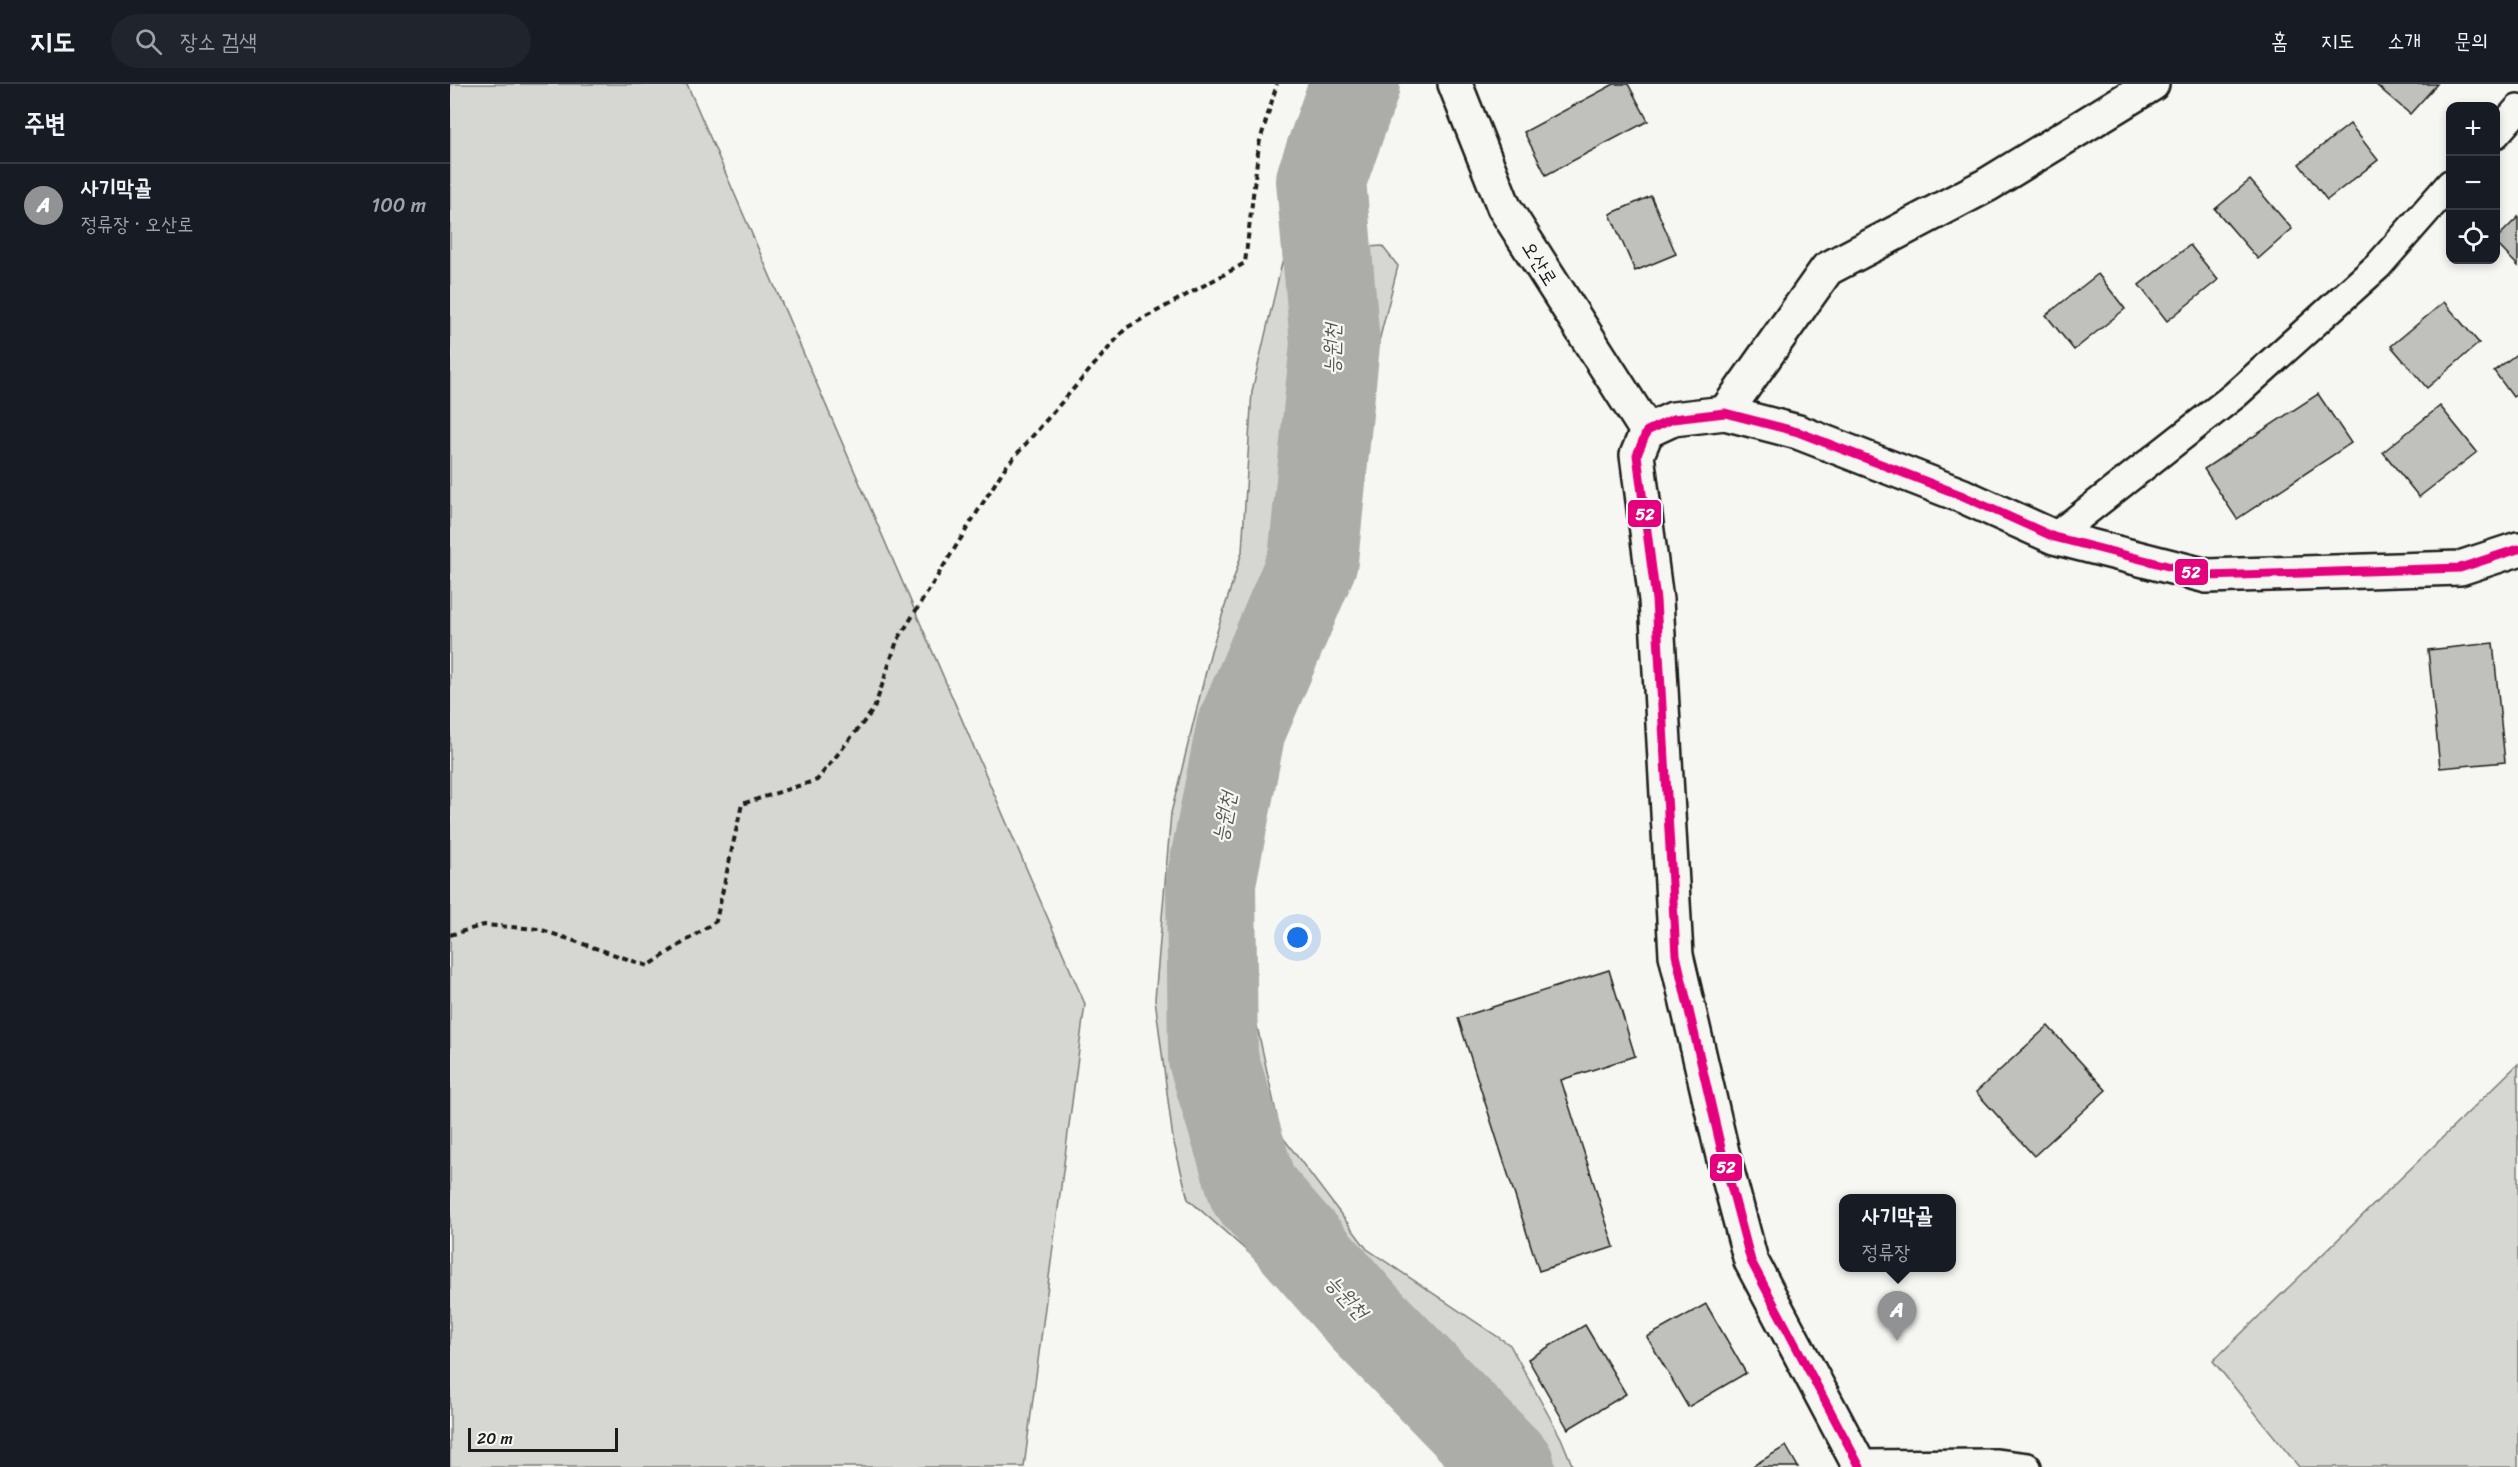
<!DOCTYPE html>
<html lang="ko">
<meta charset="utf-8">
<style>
body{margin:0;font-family:Sriracha,"Poor Story",sans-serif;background:#20242c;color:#f1f3f6}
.controls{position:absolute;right:18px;top:18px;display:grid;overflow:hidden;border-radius:12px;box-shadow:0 3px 9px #0003}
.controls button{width:54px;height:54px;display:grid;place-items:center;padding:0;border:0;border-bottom:2px solid #363941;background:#171b24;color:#f1f3f6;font:30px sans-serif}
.scale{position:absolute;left:18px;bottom:15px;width:150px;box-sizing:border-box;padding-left:6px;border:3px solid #1c1c1c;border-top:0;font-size:16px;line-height:21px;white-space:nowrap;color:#1c1c1c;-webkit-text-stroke:4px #f6f6f2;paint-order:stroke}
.you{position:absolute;left:848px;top:854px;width:21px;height:21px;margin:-15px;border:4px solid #fff;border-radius:50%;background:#1a73e8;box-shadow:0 0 0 9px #1a73e833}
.badge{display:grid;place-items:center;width:39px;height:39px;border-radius:50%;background:#919294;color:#fff;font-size:20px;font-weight:700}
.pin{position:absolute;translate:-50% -50px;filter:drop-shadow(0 2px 3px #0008)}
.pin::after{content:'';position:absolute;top:32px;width:21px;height:18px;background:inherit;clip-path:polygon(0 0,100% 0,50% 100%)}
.popup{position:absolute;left:1389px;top:1110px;width:117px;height:78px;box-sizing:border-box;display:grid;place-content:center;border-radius:12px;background:#171b24;filter:drop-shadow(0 2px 4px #0005);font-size:20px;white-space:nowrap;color:#9ea1a6}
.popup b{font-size:22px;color:#f1f3f6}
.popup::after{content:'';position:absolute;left:50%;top:100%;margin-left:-12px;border:12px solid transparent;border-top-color:#171b24}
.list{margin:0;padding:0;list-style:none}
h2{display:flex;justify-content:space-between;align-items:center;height:78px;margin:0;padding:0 24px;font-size:26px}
h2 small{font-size:20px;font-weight:400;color:#9ea1a6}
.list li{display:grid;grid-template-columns:39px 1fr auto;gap:18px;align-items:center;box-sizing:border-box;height:84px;padding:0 24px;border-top:2px solid #363941}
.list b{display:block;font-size:22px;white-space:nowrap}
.list p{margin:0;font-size:20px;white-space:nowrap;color:#9ea1a6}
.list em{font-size:20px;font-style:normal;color:#9ea1a6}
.icon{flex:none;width:33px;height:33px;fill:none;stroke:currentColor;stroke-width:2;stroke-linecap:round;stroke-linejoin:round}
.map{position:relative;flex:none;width:2068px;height:1383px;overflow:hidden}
header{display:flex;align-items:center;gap:36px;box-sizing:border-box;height:84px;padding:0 30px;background:#171b24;border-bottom:2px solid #363941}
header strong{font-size:28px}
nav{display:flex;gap:33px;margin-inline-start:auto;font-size:21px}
.search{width:420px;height:54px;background:#20242c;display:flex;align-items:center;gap:15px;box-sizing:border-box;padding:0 21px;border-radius:33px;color:#9ea1a6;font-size:22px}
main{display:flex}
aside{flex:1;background:#171b24}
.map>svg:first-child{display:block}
</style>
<header>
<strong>지도</strong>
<div class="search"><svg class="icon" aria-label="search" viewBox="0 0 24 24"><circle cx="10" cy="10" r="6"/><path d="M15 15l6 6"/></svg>장소 검색</div>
<nav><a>홈</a><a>지도</a><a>소개</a><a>문의</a></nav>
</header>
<main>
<aside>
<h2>주변<small></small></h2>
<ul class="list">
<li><span class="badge">A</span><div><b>사기막골</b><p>정류장 · 오산로</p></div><em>100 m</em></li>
</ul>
</aside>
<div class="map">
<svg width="2068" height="1383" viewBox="0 0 2068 1383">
<rect width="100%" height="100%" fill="#f6f6f2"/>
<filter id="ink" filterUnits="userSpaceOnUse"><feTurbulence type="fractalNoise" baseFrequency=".0167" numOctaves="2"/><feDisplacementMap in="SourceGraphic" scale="12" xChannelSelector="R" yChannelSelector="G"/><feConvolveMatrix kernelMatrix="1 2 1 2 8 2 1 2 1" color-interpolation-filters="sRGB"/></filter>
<g filter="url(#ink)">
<!-- green -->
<path fill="#d6d6d2" stroke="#797977" stroke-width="1.5" d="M 0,0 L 237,0 L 635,920 L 574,1383 L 0,1383 Z
M 932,162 L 948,182 L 896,388 L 861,506 L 802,789 L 789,860 L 831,1051 L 917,1165 L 1060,1261 L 1111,1354 L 1123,1383 L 1065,1383 L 920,1232 L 804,1104 L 766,974 L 765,796 L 795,645 L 866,476 L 889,168 L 902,164 Z
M 867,169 L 873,257 L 850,471 L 784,633 L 753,792 L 754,980 L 798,1117 L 1040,1383 L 1021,1383 L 925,1280 L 738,1115 L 723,1055 L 705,915 L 721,729 L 761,567 L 792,468 L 802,307 L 832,179 Z
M 2068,980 L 2068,1383 L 1849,1383 L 1763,1277 Z"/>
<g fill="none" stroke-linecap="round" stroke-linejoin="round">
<!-- river -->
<path stroke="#acaca9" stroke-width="90" d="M 905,0 L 871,96 L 885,260 L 863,476 L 791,645 L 761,798 L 763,975 L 803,1106 L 914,1233 L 1060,1383"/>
</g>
<!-- building -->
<path fill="#c0c0bd" stroke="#1c1c1c" stroke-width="1.5" d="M 1164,0 L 1178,0 L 1198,37 L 1096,91 L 1074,48 Z
M 1925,0 L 1987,0 L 1960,30 Z
M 1900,40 L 1928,76 L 1877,116 L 1849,80 Z
M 1800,96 L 1842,145 L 1808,175 L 1765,125 Z
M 1201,112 L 1226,170 L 1185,187 L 1160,130 Z
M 2068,133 L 2068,182 L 2046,159 L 2046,155 Z
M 1740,161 L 1768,196 L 1717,237 L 1689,201 Z
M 1648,190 L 1675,225 L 1624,266 L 1596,231 Z
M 1994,218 L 2029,259 L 1977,304 L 1941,262 Z
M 2068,269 L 2068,309 L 2063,313 L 2044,287 Z
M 1868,310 L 1901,359 L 1787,435 L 1754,385 Z
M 1990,322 L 2027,368 L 1969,413 L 1933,368 Z
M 2043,559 L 2055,678 L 1990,684 L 1978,566 Z
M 1159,886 L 1185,972 L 1111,996 L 1164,1163 L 1089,1187 L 1008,934 Z
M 1598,942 L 1656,1006 L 1584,1072 L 1526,1008 Z
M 1256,1220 L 1296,1289 L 1238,1323 L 1197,1253 Z
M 1135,1241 L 1176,1310 L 1118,1345 L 1078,1275 Z
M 1336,1362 L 1348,1383 L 1301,1383 Z"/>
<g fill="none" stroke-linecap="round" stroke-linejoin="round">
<defs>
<path id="service" d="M 2046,50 L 2068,25
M 1604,453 L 1785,311 L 1928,182 L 2000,100
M 1408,1380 L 1545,1379 L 1577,1383"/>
<path id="minor" d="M 1005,0 L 1054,123 L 1197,347
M 1275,329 L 1377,185 L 1537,101 L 1702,0
M 1410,1383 L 1301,1177 L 1272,1068 L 1226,871 L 1206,516 L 1187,371 L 1197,347 L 1223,335 L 1275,329 L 1348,348 L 1513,412 L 1604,453 L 1757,492 L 2010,484 L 2068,465"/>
</defs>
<!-- service casing -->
<use href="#service" stroke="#1c1c1c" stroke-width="32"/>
<!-- minor casing -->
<use href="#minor" stroke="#1c1c1c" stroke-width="38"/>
<!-- path -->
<path stroke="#1c1c1c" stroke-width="4" stroke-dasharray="6 4.5" stroke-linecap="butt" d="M 0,851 L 34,841 L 89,845 L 198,882 L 266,837 L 292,720 L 367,696 L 424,625 L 447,557 L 554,385 L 676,244 L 795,179 L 809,60 L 827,0"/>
<!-- service -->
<use href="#service" stroke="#f6f6f2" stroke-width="27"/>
<!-- minor -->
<use href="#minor" stroke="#f6f6f2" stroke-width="33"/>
<defs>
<path id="bus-1" d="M 1410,1383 L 1301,1177 L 1272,1068 L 1226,871 L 1206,516 L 1187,371 L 1197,347 L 1223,335 L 1275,329 L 1348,348 L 1513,412 L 1604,453 L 1757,492 L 2010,484 L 2068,465"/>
</defs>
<!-- bus-1 casing -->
<use href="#bus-1" stroke="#f6f6f2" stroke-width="14"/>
<!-- bus-1 -->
<use href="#bus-1" stroke="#e5007d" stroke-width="9"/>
</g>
</g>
<g text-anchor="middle" stroke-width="4.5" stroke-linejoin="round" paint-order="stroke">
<!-- street labels -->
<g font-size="20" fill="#1c1c1c" stroke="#f6f6f2">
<text transform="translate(1090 179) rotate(58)" y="7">오산로</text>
</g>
<!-- water labels -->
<g font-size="21" font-style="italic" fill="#565654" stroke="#f6f6f2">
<text transform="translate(882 265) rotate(-89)" y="7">능원천</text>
<text transform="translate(774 733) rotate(-79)" y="7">능원천</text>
<text transform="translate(897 1213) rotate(48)" y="7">능원천</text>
</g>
</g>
<g stroke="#f6f6f2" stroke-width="2">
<rect x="1177" y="415" width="35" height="29" rx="6" fill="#e5007d"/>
<rect x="1724" y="474" width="35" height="28" rx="6" fill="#e5007d"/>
<rect x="1259" y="1069" width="34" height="29" rx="6" fill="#e5007d"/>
</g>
<g font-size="16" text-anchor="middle" font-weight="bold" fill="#fff">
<text x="1195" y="436">52</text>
<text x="1741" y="494">52</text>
<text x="1276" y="1089">52</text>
</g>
</svg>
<div class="controls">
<button>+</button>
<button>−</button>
<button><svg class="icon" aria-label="locate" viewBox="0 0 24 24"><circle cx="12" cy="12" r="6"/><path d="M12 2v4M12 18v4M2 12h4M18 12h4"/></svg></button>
</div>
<div class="scale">20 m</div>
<div class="you"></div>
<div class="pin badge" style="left:1447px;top:1257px">A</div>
<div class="popup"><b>사기막골</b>정류장</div>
</div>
</main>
